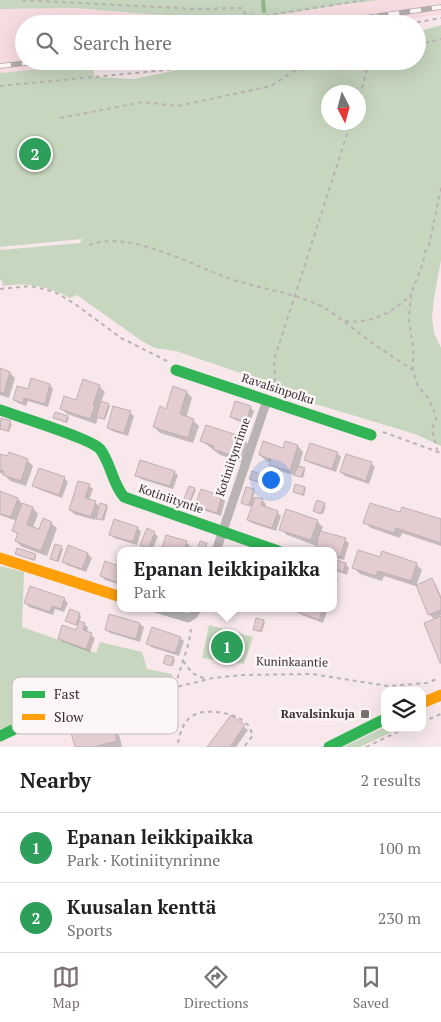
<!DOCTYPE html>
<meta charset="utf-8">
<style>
body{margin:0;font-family:"PT Serif",serif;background:#f6f6f6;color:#202124}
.controls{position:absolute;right:15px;bottom:15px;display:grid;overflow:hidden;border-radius:10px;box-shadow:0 5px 20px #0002}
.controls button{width:45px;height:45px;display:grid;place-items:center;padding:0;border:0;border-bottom:1px solid #e0e0e0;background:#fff;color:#202124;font:25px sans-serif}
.compass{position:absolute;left:321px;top:85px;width:45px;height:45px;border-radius:50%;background:#fff;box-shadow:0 5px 20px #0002;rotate:174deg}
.you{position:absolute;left:270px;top:479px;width:18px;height:18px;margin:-12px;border:4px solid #fff;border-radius:50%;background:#1a73e8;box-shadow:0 0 0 8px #1a73e833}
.badge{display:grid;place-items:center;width:32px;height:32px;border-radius:50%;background:#7c7071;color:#fff;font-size:16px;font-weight:700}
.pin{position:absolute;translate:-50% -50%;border:2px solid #fff;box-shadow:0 1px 5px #0006}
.popup{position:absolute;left:117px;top:547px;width:220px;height:65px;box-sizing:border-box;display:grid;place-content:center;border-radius:10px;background:#fff;filter:drop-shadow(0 1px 4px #0005);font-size:16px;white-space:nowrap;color:#757577}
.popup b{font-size:19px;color:#202124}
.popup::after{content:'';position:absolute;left:50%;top:100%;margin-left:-10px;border:10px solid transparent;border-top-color:#fff}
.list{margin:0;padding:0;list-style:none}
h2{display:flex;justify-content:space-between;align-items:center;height:65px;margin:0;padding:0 20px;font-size:21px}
h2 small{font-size:16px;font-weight:400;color:#757577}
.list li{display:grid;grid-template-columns:32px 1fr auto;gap:15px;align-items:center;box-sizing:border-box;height:70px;padding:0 20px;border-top:1px solid #e0e0e0}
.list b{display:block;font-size:19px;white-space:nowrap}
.list p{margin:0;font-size:16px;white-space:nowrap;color:#757577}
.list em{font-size:16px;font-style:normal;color:#757577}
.icon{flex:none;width:28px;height:28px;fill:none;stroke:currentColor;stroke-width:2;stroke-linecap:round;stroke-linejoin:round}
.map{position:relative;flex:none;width:441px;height:747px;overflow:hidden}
.search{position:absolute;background:#fff;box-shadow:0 5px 20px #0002;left:15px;right:15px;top:15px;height:55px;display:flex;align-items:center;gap:12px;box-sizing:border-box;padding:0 18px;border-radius:28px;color:#757577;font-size:19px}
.sheet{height:205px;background:#fff}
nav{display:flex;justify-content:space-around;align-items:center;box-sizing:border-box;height:70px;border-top:1px solid #e0e0e0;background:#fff;font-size:14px;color:#757577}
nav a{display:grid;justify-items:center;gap:2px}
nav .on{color:#7c7071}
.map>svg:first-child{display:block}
</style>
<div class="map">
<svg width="441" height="747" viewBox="0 0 441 747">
<rect width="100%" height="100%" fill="#f8e8eb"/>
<!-- built -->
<path fill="#f7dce1" d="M 381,0 L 441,0 L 441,14 L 379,24 L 24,24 L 24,61 L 113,61 L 78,66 L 0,73 L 0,9 L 74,8 L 209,19 L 259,18 L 346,4 Z"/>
<!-- green -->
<path fill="#c7d6be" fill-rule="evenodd" d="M 0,0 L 381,0 L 346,4 L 259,18 L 209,19 L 74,8 L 0,9 Z
M 441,25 L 441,260 L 434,298 L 432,317 L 434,333 L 441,348 L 441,446 L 415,434 L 292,397 L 288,389 L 176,351 L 155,348 L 142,341 L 77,295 L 70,298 C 48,286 26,282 2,286 L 3,283 L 0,279 L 0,250 L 80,243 L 82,239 L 0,247 L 0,73 L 92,64 L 95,77 L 134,79 L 187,68 L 273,61 L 417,61 L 417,32 ZM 328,92 L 358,92 L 358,122 L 328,122 Z
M 0,566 L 24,572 L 22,627 L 96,653 L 100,642 L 142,652 L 147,669 L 172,674 L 171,682 L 0,729 Z
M 209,625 L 253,637 L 244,664 L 202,658 Z
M 385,727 L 385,728 L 400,728 L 360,747 L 343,747 Z"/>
<!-- shadow -->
<path fill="#0003" d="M 0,370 L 10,373 L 15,378 L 9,398 L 0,395 Z
M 50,385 L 53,389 L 48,407 L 28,401 L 26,406 L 18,403 L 14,400 L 28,391 Z
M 99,386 L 105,392 L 101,402 L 110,406 L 105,420 L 98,417 L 96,424 L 67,414 L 61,408 L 77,401 Z
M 187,392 L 192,398 L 186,418 L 193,420 L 199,426 L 193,443 L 160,433 L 154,427 L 167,410 Z
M 250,407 L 254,411 L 249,425 L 235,420 L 231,417 Z
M 130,413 L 134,416 L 128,436 L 112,431 L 108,427 Z
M 67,417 L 69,418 L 67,423 L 55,418 Z
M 0,421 L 12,424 L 9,432 L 0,428 Z
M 242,438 L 248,444 L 242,462 L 220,455 L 202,441 Z
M 298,446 L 303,452 L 299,467 L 305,471 L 303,478 L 277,470 L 271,464 L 271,462 L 266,461 L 260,455 Z
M 337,453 L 341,457 L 336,472 L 310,463 L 306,460 Z
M 0,455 L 27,460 L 33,466 L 26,486 L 10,481 L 4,474 L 0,473 Z
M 371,463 L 375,467 L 369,484 L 345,476 L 341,472 Z
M 174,472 L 178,475 L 173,489 L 141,479 L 137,475 Z
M 64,478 L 68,482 L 62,498 L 38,489 L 34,486 Z
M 89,486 L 93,489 L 89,500 L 95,502 L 100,507 L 106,506 L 108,507 L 104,521 L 96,517 L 95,520 L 74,514 L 70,510 Z
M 305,488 L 306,489 L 304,496 L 294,492 Z
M 194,489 L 196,490 L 190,504 L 186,503 L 184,501 Z
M 253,490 L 255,492 L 253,497 L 262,500 L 266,504 L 265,508 L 277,512 L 281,516 L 276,531 L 252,523 L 248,520 L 252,507 L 242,503 Z
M 201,491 L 222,497 L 225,501 L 221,516 L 200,509 L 197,506 Z
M 0,493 L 18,499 L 21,502 L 21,504 L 33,508 L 38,514 L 33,528 L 39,531 L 51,523 L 57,528 L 47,556 L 22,547 L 16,541 L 18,535 L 13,530 L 17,521 L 0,515 Z
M 318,502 L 326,506 L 323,514 L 316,512 Z
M 401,514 L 441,521 L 441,546 L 402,533 L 400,538 L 371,528 L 365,523 Z
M 317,521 L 323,527 L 321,532 L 345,540 L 349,543 L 344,560 L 333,557 L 333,551 L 318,551 L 316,549 L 317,546 L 287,535 L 281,529 Z
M 138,528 L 141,532 L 137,545 L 114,538 L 110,534 Z
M 148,530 L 158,536 L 152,551 L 145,549 L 141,545 Z
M 186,542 L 190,546 L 189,551 L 163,551 Z
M 61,547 L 63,549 L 59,562 L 53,560 L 51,558 Z
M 69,547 L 88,554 L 92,558 L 86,572 L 67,565 L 63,562 Z
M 16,554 L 35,555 L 36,556 L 35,561 Z
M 381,559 L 416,564 L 422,570 L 416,586 L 432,579 L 435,583 L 441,596 L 441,615 L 439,616 L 441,618 L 441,662 L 435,620 L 429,614 L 418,587 L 384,576 L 382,581 L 360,574 L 354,568 Z
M 333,560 L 346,564 L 349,568 L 347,575 L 333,570 Z
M 121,568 L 121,585 L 105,580 L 101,576 Z
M 333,578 L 338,580 L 336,587 L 333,586 Z
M 64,599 L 68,603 L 64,612 L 55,609 L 53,615 L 29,607 L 25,603 Z
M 300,608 L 328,608 L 323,623 L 302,615 L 298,611 Z
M 79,614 L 81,616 L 79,622 L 88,627 L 87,633 L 95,638 L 90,652 L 63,642 L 59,639 L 77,632 L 79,626 L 67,621 Z
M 110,615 L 140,624 L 144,627 L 140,642 L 110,633 L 106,629 Z
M 263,621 L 265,622 L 262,632 L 256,631 L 255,629 Z
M 180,638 L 184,641 L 179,656 L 151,647 L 148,643 Z
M 173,658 L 175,660 L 173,666 L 165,663 Z
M 231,717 L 248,730 L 236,747 L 209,747 Z
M 112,724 L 118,730 L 122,747 L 76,747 Z"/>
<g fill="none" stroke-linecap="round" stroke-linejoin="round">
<!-- stream -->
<path stroke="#92b588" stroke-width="4" d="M 263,0 L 264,11"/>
</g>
<!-- building -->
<path fill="#e3cdd1" stroke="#bdb1b3" d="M 0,368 L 10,372 L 4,393 L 0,392 Z
M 31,378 L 50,384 L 45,404 L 24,398 L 23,403 L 13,400 L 17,386 L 28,389 Z
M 83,379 L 100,385 L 93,405 L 95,406 L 90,419 L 60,409 L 64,396 L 76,400 Z
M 173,386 L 187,391 L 180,414 L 194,419 L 188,438 L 153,427 L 160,406 L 166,409 Z
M 101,401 L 109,404 L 104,419 L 96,417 Z
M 235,401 L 251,406 L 246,422 L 230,417 Z
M 113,406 L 131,411 L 124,433 L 107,428 Z
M 55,412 L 68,416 L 66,422 L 53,418 Z
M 1,418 L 11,421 L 8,431 L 0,429 Z
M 206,425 L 243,437 L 237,457 L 213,449 L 214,446 L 200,441 Z
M 263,441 L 283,448 L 285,441 L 298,445 L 290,471 L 269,465 L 271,459 L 259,455 Z
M 310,443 L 338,452 L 332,469 L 304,460 Z
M 9,452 L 28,459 L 21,481 L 3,475 L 4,471 L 0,470 L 0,454 L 7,456 Z
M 346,454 L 372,462 L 366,481 L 340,472 Z
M 140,460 L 175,471 L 170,486 L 135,476 Z
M 298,466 L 305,468 L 301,477 L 294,475 Z
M 39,468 L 65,477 L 59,495 L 32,486 Z
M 252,471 L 263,475 L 261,483 L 249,479 Z
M 78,481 L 90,484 L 85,498 L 96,501 L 91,517 L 69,510 Z
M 295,484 L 305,487 L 303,495 L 293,492 Z
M 189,486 L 195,488 L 189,504 L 183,501 Z
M 246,487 L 254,489 L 249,506 L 241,503 Z
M 201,489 L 222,496 L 217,513 L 195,506 Z
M 0,491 L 18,498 L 11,517 L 0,514 Z
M 255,497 L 263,499 L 261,505 L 278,511 L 272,528 L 247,520 Z
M 317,500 L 325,503 L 321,514 L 313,511 Z
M 22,503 L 33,507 L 27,525 L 39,529 L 43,518 L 52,522 L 41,551 L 15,541 L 18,533 L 12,531 Z
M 100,503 L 107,505 L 102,520 L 96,519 Z
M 370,503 L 400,512 L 402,507 L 441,519 L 441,543 L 396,528 L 394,533 L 363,523 Z
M 286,509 L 318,520 L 311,540 L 279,530 Z
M 114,519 L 138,527 L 133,542 L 109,535 Z
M 147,528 L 155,532 L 148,549 L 140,545 Z
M 320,531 L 346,538 L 340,557 L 333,555 L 333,551 L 315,550 Z
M 166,535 L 187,541 L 184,551 L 161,551 Z
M 200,541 L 207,543 L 204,551 L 197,551 Z
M 55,544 L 62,546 L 57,561 L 50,559 Z
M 68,545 L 88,553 L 82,569 L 62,562 Z
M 17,548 L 36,554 L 34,560 L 15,554 Z
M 358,550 L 380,557 L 382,551 L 417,563 L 411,581 L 378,571 L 376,576 L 352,568 Z
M 333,559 L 346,563 L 343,572 L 333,568 Z
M 105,561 L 121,567 L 121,584 L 100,576 Z
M 432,578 L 441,599 L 441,610 L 428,615 L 416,585 Z
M 30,586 L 65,598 L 61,609 L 52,606 L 50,612 L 24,603 Z
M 212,608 L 231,608 L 229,615 L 212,610 Z
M 298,608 L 323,608 L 319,620 L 297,612 Z
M 70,609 L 80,613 L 76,625 L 65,621 Z
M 109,614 L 140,623 L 136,639 L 105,630 Z
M 441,616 L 441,663 L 440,663 L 424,623 Z
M 256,618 L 264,620 L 261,631 L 253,630 Z
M 79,621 L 85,623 L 83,630 L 92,633 L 86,649 L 58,639 L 62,625 L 76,630 Z
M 152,627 L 181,637 L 175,653 L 146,644 Z
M 166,655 L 174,657 L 171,666 L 163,663 Z
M 231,715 L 245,725 L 230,747 L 207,747 Z
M 113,723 L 117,741 L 93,747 L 75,747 L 71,733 Z"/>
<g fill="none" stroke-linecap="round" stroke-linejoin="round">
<!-- path -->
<path stroke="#b8b2b3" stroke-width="2" stroke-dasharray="4 4" stroke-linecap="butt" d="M 22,0 L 197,9 L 242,8 L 246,15 L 262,16 L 365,0
M 409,24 L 441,18
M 417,45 L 441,39
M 367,61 L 385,61
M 0,86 L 187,68 L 195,61
M 358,104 L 366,72 L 371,62
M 60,118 L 143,102 L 178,106 L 271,86 L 294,71 L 354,61
M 89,245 C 130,229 192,266 231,279 C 260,289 291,292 319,305 C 335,313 348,325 363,336 C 379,348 396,359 413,370 L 418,386 L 428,398 L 434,410 L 436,418 L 432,429 L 437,450
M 0,289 L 31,286 L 55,292 L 75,304 L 121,338 L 167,361
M 345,321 C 370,324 394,313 411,294
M 413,370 L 412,365 L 414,356 L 409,320 L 411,294 L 423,263 L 425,252 L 429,246 L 441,188
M 274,390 L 275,376 L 274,360 L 351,122
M 383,432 L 441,453
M 183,661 L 192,673 L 205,679
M 175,686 L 189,642 L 191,629
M 124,700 L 213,678 L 242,675 L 312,674 L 388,686 L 427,683 L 439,678
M 422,722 L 441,714
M 178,743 C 180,733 183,722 192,716 C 207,707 237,713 248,725 C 250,727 251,732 253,735 L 244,747
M 366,747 L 406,728"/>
<!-- street -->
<path stroke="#b9b3b4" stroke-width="9" d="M 216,551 L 267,400
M 155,608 L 188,618 L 193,615 L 198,608"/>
<!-- fast -->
<path stroke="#30b455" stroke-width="11" d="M 176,370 L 371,435
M 0,410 C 19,417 90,438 100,449 C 111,463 112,483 124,497 L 278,551
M 0,736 L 17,728 L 113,702
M 329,747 L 385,719"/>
<!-- slow -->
<path stroke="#ff9f0a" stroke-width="11" d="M 0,558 L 121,597
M 422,703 L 441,695"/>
<defs>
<path id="rail" d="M 323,24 L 441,7
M 0,66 L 44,61"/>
</defs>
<!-- rail casing -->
<use href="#rail" stroke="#b2aaab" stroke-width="5.5"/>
<!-- rail -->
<use href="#rail" stroke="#fcf6f7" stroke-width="4" stroke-dasharray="11" stroke-linecap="butt"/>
</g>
<!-- markers -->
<rect fill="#7c7071" stroke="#fcf6f7" stroke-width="2" x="360" y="709" width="10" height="10" rx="2.5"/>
<g text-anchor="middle" stroke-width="5" stroke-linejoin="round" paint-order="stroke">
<!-- street labels -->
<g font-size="12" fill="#392f30" stroke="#fcf6f7">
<text transform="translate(278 389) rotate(18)" y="4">Ravalsinpolku</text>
<text transform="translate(233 457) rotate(-71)" y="4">Kotiniitynrinne</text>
<text transform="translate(171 499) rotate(19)" y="4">Kotiniityntie</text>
<text transform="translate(292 662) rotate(1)" y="4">Kuninkaantie</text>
</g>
<!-- poi labels -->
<g font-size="12" font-weight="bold" fill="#392f30" stroke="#fcf6f7" text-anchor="end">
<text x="355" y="718">Ravalsinkuja</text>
</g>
</g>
<!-- legend -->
<rect x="12" y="677" width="166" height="57" rx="8" fill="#fcf6f7" stroke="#c2babb" stroke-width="1"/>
<rect x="22" y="691" width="23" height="7" fill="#30b455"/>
<rect x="22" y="714" width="23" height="6" fill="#ff9f0a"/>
<g font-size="14" fill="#392f30">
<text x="54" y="699">Fast</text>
<text x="54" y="722">Slow</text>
</g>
</svg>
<div class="controls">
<button><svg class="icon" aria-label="layers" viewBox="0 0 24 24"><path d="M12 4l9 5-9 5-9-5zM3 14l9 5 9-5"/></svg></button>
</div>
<svg class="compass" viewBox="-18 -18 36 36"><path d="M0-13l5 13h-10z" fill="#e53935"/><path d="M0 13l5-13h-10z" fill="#757577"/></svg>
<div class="you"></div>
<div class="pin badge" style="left:227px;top:647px;background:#2e9e5b">1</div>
<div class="popup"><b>Epanan leikkipaikka</b>Park</div>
<div class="pin badge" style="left:35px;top:154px;background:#2e9e5b">2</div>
<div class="search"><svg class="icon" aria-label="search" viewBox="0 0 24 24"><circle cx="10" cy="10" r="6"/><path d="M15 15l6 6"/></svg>Search here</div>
</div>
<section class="sheet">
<h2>Nearby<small>2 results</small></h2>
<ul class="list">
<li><span class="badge" style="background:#2e9e5b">1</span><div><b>Epanan leikkipaikka</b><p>Park · Kotiniitynrinne</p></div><em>100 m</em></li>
<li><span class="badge" style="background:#2e9e5b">2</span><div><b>Kuusalan kenttä</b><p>Sports</p></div><em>230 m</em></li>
</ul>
</section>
<nav>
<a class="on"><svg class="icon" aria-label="map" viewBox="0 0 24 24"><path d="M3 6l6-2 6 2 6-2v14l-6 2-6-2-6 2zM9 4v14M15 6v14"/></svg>Map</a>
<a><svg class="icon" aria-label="directions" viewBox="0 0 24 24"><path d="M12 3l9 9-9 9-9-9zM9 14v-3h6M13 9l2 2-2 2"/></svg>Directions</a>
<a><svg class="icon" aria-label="saved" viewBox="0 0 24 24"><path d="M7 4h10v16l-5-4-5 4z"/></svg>Saved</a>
</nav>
